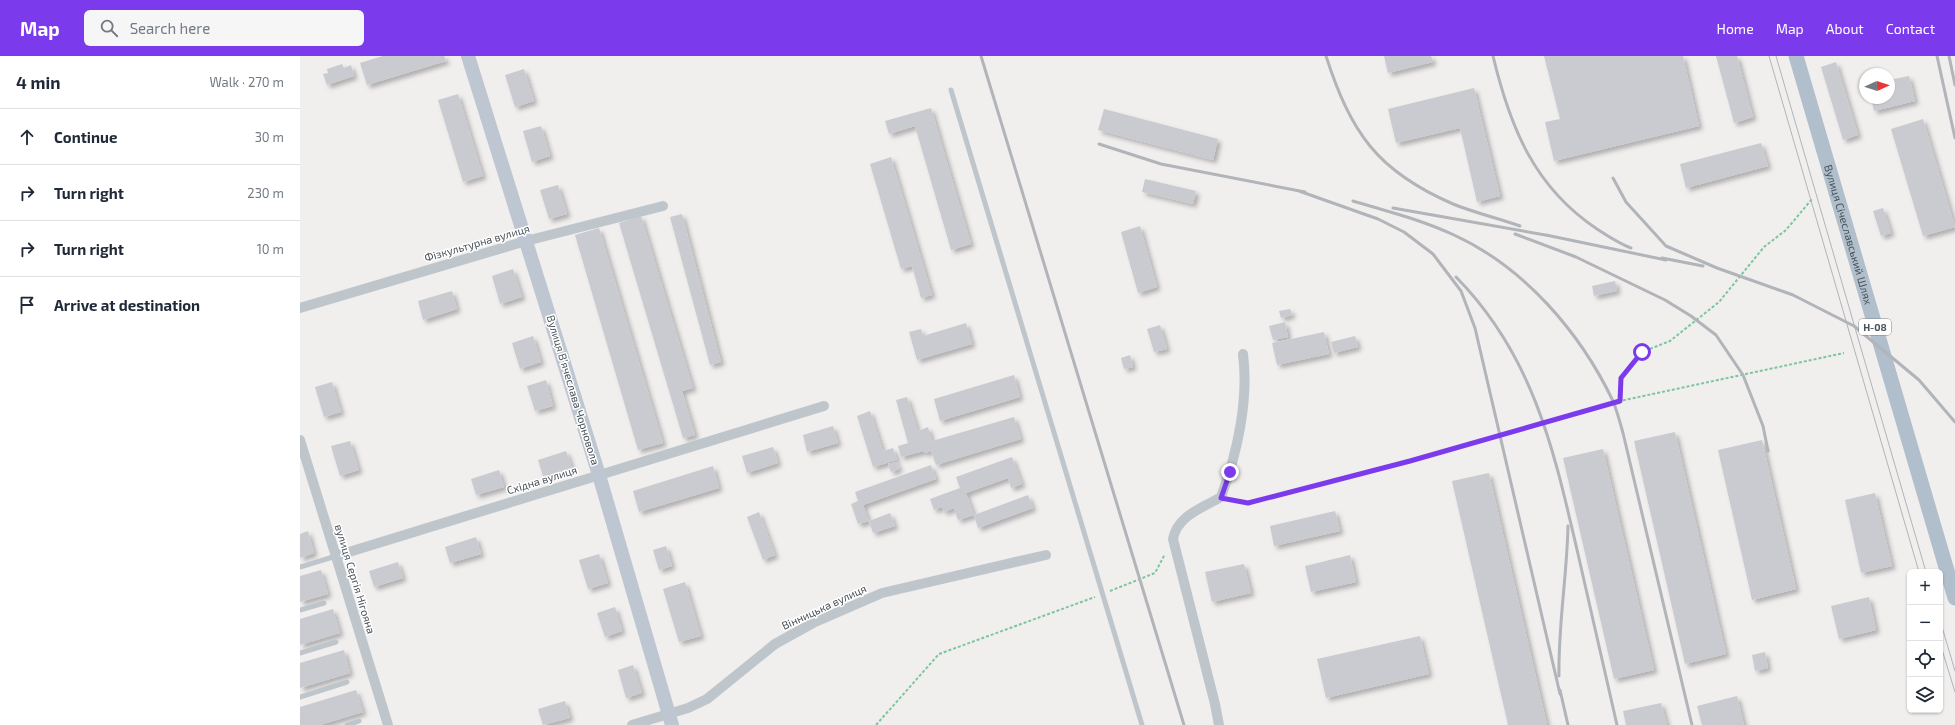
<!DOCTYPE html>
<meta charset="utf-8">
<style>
body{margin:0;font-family:"Exo 2",sans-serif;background:#f6f6f7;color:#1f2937}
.controls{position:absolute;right:12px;bottom:12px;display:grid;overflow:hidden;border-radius:6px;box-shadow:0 1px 3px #0004}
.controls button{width:36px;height:36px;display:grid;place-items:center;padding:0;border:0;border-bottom:1px solid #e0e1e3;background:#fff;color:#1f2937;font:20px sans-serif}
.compass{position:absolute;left:1559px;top:12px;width:36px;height:36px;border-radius:50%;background:#fff;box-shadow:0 1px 3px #0004;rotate:87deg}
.stop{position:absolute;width:12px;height:12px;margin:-9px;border:3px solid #7c3aed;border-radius:50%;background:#fff}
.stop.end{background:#7c3aed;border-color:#fff;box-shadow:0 1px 4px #0008}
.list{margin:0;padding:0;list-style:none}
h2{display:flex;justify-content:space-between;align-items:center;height:52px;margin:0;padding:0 16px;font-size:17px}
h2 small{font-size:13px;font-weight:400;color:#747a83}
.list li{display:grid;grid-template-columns:26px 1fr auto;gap:12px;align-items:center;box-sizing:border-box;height:56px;padding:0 16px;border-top:1px solid #e0e1e3}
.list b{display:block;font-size:15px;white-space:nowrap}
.list em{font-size:13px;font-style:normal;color:#747a83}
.icon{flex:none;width:22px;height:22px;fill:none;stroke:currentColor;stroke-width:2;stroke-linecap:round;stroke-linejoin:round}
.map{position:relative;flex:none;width:1655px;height:669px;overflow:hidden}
header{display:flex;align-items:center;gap:24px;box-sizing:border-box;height:56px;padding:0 20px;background:#7c3aed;color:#fff}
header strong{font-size:19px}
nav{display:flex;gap:22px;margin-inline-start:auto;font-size:14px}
.search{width:280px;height:36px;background:#f6f6f7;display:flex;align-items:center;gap:10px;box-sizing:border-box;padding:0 14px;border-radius:6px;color:#747a83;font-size:15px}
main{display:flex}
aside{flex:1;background:#fff}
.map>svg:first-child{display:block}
</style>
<header>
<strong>Map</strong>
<div class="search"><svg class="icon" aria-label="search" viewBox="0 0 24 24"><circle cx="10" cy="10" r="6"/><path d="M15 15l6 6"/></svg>Search here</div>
<nav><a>Home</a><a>Map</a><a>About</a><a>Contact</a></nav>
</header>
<main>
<aside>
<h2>4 min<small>Walk · 270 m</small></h2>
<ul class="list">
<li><svg class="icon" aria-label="ahead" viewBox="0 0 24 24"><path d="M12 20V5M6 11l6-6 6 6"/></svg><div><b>Continue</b></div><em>30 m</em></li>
<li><svg class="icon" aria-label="right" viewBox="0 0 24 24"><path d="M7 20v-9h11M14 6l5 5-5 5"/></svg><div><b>Turn right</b></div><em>230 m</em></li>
<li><svg class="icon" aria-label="right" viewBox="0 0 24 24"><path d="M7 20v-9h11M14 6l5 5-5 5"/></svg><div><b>Turn right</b></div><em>10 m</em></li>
<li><svg class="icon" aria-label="arrive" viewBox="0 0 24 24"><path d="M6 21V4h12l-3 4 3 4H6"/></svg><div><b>Arrive at destination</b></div></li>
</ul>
</aside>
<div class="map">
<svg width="1655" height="669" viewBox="0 0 1655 669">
<defs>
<filter id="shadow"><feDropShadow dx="3.5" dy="3.5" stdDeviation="2" flood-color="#0004"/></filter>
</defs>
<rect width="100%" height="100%" fill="#f1eeee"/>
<!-- building -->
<path fill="#c9cbd1" filter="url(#shadow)" d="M 83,0 L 144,0 L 146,5 L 67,29 L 60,7 Z
M 1084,0 L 1131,0 L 1133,6 L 1088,17 Z
M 1244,0 L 1383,0 L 1399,70 L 1254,105 L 1245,66 L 1260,63 Z
M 1416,0 L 1437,0 L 1453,61 L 1434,67 Z
M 1536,6 L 1558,79 L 1543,84 L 1521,11 Z
M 42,8 L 44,12 L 51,9 L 54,20 L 27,29 L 23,18 L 28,17 L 27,13 Z
M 224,13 L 234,45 L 215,51 L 205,19 Z
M 1609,20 L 1615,45 L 1574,55 L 1571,42 L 1589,42 L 1589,24 Z
M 1174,32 L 1200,140 L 1177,146 L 1160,72 L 1096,87 L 1088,53 Z
M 158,38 L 183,120 L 163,126 L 138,44 Z
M 631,52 L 671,188 L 651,194 L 615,70 L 589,78 L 585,65 Z
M 804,53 L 918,83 L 913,104 L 798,74 Z
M 1623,63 L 1655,171 L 1623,180 L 1591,73 Z
M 241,70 L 250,100 L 232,106 L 223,75 Z
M 1461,87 L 1468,110 L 1386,132 L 1380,108 Z
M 591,101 L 632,239 L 621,242 L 612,210 L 601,213 L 570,108 Z
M 845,123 L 896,135 L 893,148 L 842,136 Z
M 258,129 L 267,158 L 249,163 L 240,134 Z
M 1583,152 L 1591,177 L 1581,180 L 1573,155 Z
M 382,158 L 421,306 L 410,309 L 370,161 Z
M 341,160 L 393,332 L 382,335 L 395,379 L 383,382 L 319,167 Z
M 840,170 L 857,231 L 838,237 L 821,176 Z
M 299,172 L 363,387 L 338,394 L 275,179 Z
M 213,213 L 222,241 L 200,248 L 192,220 Z
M 1315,225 L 1317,235 L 1294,240 L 1292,230 Z
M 152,235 L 157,253 L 123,264 L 118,245 Z
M 990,253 L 992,259 L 981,262 L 979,255 Z
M 985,266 L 988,281 L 973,284 L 969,270 Z
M 666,267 L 672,288 L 617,304 L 609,276 L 621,273 L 623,280 Z
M 860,269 L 867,293 L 854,296 L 847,273 Z
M 1024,276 L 1029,298 L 977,309 L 972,287 Z
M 233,280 L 241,306 L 220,313 L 212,287 Z
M 1055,280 L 1058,291 L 1034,297 L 1031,286 Z
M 830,299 L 833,311 L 824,313 L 821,302 Z
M 714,319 L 720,341 L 640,365 L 634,343 Z
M 246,324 L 253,350 L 235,355 L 227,330 Z
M 32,326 L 41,356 L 24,361 L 15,331 Z
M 607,341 L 618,375 L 628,371 L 632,385 L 714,361 L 721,383 L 636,409 L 631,395 L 625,397 L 624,395 L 601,401 L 598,390 L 608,387 L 596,344 Z
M 570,355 L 583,395 L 593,392 L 597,404 L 573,411 L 557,360 Z
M 533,370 L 538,387 L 507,396 L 503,379 Z
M 1375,376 L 1426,598 L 1385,608 L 1334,385 Z
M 1462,384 L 1496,533 L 1452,544 L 1418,394 Z
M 50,385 L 59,414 L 40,420 L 31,390 Z
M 473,391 L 478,407 L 447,417 L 442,400 Z
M 1303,393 L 1354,614 L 1314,623 L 1263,402 Z
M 266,395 L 272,412 L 243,420 L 238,404 Z
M 712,401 L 722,428 L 711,432 L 708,422 L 666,437 L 674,459 L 658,464 L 654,452 L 644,456 L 642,451 L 634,454 L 630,443 L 660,432 L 656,421 Z
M 597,406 L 599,413 L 591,416 L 588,408 Z
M 631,409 L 636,423 L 563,449 L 569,465 L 558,468 L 551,448 L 558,445 L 555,436 Z
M 413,410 L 419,432 L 339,456 L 333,435 Z
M 199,414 L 204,431 L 176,439 L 171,423 Z
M 1189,417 L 1247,669 L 1208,669 L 1152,425 Z
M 1575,437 L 1592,510 L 1561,517 L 1545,444 Z
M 728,439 L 733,452 L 678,472 L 674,459 Z
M 1035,455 L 1040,475 L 974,490 L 970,470 Z
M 459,456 L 475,499 L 463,504 L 447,461 Z
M 590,457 L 595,470 L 573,477 L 569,465 Z
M 8,475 L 14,497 L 0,502 L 0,478 Z
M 176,481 L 181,498 L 150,507 L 145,491 Z
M 366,490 L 372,510 L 359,514 L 353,494 Z
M 299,498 L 308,527 L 288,533 L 279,504 Z
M 1050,499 L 1056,526 L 1011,536 L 1005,510 Z
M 98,506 L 103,522 L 74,531 L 69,515 Z
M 944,508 L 951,537 L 912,546 L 905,516 Z
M 21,514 L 28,538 L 0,546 L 0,520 Z
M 385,526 L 401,580 L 379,586 L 363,533 Z
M 1569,541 L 1576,574 L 1539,583 L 1531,550 Z
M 315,551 L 322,575 L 305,581 L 297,557 Z
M 33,553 L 40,577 L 0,589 L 0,563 Z
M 1120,580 L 1129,618 L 1026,642 L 1017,603 Z
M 44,594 L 50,617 L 0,632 L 0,607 Z
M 1465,596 L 1468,612 L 1455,615 L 1452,599 Z
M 333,609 L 342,637 L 326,642 L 318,614 Z
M 56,634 L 63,656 L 20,669 L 0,669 L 0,651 Z
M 1437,640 L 1444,669 L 1402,669 L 1397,650 Z
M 265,645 L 270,662 L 243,669 L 238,653 Z
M 1361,647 L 1367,669 L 1326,669 L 1323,655 Z"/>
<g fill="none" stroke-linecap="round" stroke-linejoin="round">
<!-- path -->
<path stroke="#7bc69e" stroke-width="2" stroke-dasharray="3 2" stroke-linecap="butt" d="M 1320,345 L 1321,322 L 1342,296 L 1370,285 L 1419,246 L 1464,191 L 1486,174 L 1512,143
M 932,444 L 948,447 L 1110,405 L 1320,345 L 1544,297
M 810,535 L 855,517 L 865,498
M 576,669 L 639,598 L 795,541"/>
<!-- lane -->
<path stroke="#bec6cc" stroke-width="5" d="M 651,34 L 842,669
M 0,511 L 36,500
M 0,554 L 24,547
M 0,597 L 36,586
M 0,641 L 47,626
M 47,669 L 59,665"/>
<!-- street -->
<path stroke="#bec6cc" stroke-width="10" d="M 0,252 L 226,185 L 363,150
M 0,384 L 88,669
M 36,500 L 524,350
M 332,669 L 388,652 L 407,643 L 475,588 L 513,567 L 582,537 L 746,499
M 919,669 L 915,648 L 873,483 C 877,460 902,452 921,441 C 937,398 949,344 943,298"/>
<!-- secondary -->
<path stroke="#bec7d1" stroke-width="14" d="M 168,0 L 299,419 L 372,669"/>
<!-- primary -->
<path stroke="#b0bfcb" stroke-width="15" id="s1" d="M 1496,0 L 1655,542"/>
<!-- tram -->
<path stroke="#b1b4b8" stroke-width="1" d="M 1469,0 L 1619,516
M 1476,0 L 1626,516
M 1640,564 L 1655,615
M 1640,587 L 1655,636"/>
<!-- rail -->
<path stroke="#b1b4b8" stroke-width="3" d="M 681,0 L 884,669
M 1026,0 C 1051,77 1077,115 1153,148 C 1175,157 1198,162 1220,170
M 1193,0 C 1210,71 1234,131 1297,173 C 1308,180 1318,187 1331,192
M 1637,0 L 1655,82
M 1649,0 L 1655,29
M 799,88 L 861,108 L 1005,136
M 1313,122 L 1326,146 L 1366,190 L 1417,212 L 1493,239 L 1554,270 L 1619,324 L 1655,366
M 999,135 L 1078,163 L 1104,176 L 1133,198 L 1161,235 L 1175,272 L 1260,638
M 1053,145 C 1087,155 1122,164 1154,179 C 1224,211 1280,276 1313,345 C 1317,355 1320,366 1323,377 L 1392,669
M 1093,152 L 1251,180
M 1215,178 L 1276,201 L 1365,244 L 1391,260 L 1416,279 L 1443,319 L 1463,370 L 1468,395
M 1246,179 L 1366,204
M 1362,202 L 1403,210
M 1156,221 C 1234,300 1254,395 1278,498 C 1291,555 1304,612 1317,669
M 1259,620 C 1258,570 1267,520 1268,470
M 1260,634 L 1268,669"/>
</g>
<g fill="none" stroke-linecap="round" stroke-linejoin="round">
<!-- route -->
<path stroke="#7c3aed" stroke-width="5" d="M 930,416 L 921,442 L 948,447 L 1110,405 L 1320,345 L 1321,322 L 1342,296"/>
</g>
<g text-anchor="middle" stroke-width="3" stroke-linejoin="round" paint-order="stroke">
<!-- shield labels -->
<rect fill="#fff" stroke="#7f868c" stroke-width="1" x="1559" y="263" width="32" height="16" rx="3"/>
<g font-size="10" font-weight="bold" fill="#48525a">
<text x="1575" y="275">Н-08</text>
</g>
<!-- street labels -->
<g font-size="11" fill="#48525a" stroke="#fff">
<text dy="4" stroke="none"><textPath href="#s1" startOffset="186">Вулиця Січеславський Шлях</textPath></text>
<text transform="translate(177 187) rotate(-16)" y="4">Фізкультурна вулиця</text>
<text transform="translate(273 334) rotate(73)" y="4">Вулиця Вʼячеслава Чорновола</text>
<text transform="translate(242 424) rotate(-17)" y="4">Східна вулиця</text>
<text transform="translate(55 523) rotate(73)" y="4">вулиця Сергія Нігояна</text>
<text transform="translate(524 551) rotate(-25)" y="4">Вінницька вулиця</text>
</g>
</g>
</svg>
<div class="controls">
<button>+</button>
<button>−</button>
<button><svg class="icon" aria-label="locate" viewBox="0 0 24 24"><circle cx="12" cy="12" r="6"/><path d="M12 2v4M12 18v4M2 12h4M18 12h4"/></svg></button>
<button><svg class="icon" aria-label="layers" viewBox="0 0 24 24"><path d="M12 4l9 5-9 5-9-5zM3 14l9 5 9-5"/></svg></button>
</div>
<svg class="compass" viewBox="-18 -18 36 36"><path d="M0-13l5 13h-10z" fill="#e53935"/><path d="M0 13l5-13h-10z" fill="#747a83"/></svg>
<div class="stop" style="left:1342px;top:296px"></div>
<div class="stop end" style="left:930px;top:416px"></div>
</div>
</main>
